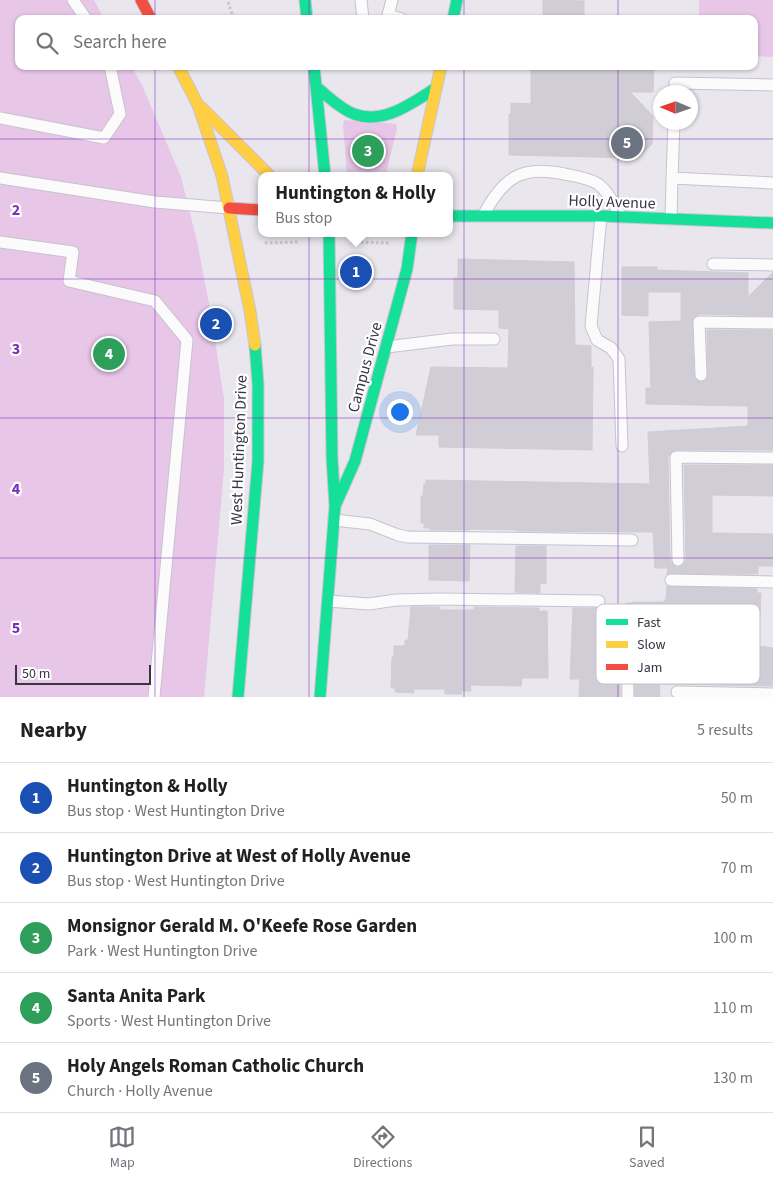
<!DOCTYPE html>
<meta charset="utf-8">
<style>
body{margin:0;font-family:"Source Sans 3",sans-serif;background:#f6f6f6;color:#202124}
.compass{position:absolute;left:653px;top:85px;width:45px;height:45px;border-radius:50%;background:#fff;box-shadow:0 1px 4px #0004;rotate:272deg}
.scale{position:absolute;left:15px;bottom:12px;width:136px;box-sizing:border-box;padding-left:5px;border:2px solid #373443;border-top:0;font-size:14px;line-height:18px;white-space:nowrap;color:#373443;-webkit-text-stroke:4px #fff;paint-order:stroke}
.you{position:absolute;left:399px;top:411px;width:18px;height:18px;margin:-12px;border:4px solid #fff;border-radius:50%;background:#1a73e8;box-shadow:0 0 0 8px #1a73e833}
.badge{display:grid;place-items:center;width:32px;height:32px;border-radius:50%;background:#75727f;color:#fff;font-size:16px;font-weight:700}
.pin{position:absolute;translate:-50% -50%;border:2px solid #fff;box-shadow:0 1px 5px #0006}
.popup{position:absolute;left:258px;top:172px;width:195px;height:65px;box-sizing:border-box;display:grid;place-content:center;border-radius:10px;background:#fff;filter:drop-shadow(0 1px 4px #0005);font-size:16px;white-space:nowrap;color:#757577}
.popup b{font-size:19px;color:#202124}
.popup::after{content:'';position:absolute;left:50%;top:100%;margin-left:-10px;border:10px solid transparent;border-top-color:#fff}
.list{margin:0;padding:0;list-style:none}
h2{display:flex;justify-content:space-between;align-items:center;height:65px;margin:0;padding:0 20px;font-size:21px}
h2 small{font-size:16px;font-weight:400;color:#757577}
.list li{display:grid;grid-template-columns:32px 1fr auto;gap:15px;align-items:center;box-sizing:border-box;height:70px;padding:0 20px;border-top:1px solid #e0e0e0}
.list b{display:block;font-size:19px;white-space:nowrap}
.list p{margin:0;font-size:16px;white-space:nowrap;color:#757577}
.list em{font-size:16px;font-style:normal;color:#757577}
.icon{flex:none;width:28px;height:28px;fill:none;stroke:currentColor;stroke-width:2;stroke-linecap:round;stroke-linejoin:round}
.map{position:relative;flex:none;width:773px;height:697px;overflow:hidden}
.search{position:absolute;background:#fff;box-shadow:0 1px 4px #0004;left:15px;right:15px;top:15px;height:55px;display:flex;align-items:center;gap:12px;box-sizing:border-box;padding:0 18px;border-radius:10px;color:#757577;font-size:19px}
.sheet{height:415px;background:#fff}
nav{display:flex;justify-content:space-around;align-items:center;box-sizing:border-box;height:70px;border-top:1px solid #e0e0e0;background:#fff;font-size:14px;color:#757577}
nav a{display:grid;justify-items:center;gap:2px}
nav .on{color:#75727f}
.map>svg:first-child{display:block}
</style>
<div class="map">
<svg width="773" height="697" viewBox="0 0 773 697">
<rect width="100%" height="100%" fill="#e9e6ee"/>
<!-- green -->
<path fill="#e7c6e7" d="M 0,0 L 94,0 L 104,19 L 19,19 L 19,66 L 131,66 L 142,85 L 181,177 L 198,246 L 210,309 L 224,399 L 224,470 L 204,697 L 0,697 Z
M 699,0 L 773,0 L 773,57 L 754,56 L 754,19 L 699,19 Z
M 344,120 L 396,124 L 397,129 L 386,174 L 384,176 L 347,175 L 343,125 Z"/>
<!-- building -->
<path fill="#d0cdd6" stroke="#cfccd6" d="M 543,0 L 584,1 L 584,19 L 543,19 Z
M 531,66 L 654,66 L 653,92 L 630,92 L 653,116 L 652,144 L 638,158 L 509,155 L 509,114 L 511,114 L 511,103 L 531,104 Z
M 458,259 L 574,262 L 575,345 L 591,346 L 591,367 L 593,367 L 592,450 L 439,447 L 439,435 L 416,435 L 431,367 L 508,368 L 509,329 L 499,328 L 499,310 L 454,309 L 454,278 L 458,278 Z
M 622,267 L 657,267 L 657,270 L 748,273 L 748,297 L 773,272 L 773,316 L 699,314 L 693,318 L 692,322 L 694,375 L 695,379 L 701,382 L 705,381 L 708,375 L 707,330 L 773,330 L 773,450 L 676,450 L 670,453 L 668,457 L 670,560 L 672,564 L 678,567 L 682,566 L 686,560 L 684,465 L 773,465 L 773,496 L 712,495 L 712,533 L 773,534 L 773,566 L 758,566 L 758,574 L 667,574 L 668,568 L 655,568 L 653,532 L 517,531 L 517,530 L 470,529 L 470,530 L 430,530 L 430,528 L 424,528 L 424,523 L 421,523 L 421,496 L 423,496 L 424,484 L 426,484 L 426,480 L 650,484 L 648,432 L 748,426 L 748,406 L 646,404 L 646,388 L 651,388 L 649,322 L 681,321 L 681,292 L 648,292 L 648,316 L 622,315 Z
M 429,545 L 470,545 L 469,581 L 429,580 Z
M 516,546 L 546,546 L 546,584 L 540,583 L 540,593 L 515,592 Z
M 667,586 L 757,589 L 757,593 L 761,593 L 760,616 L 758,616 L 758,646 L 773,648 L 773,686 L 659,684 L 660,697 L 635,697 L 634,651 L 631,646 L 626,645 L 621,648 L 620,652 L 620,697 L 579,697 L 580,679 L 570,679 L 573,608 L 626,608 L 626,603 L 633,603 L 633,602 L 664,602 L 664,600 L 666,600 Z
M 411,607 L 440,607 L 440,610 L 474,610 L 474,607 L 539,608 L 539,611 L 547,611 L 548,678 L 522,678 L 521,686 L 470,685 L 471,691 L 461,691 L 462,694 L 445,694 L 445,689 L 414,689 L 414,693 L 395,692 L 395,688 L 391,688 L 392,657 L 394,657 L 394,646 L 405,646 L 405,640 L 408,640 Z"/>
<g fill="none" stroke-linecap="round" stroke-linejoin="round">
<defs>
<path id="lane" d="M 73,0 L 86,19
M 361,0 L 363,19
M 388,15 L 402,19
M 387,19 L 392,0
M 675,92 L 675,83 L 773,85
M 0,118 L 104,138 L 120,114 L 110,66
M 0,178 L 155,202 L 229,208
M 672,178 L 674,122
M 484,214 C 504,177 522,165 564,174 C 575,176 589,178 598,184 C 608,191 614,205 620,215
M 601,216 L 591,326 L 597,340 L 611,348 L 619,359 L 622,446
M 671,219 L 672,178 L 773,183
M 0,242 L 73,252 L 69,281 L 155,301 L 187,340 L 154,697
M 713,264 L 773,265
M 387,347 L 452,339 L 494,339
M 701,375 L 699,322 L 773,323
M 334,520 L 370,524 L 398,535 L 408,537 L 632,540
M 678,560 L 676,457 L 773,458
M 671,580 L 773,582
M 328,601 L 369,604 L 396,600 L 439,599 L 599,601
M 627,652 L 628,697
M 677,692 L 773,694"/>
<path id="fast" d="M 305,0 L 307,19
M 453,19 L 457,0
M 314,66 L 325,176
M 316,87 C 328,96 340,109 354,114 C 384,125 412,103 436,88
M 450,216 L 601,216 L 773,223
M 335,506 L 355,461 L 407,269 L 412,233
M 238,697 L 258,461 L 258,384 L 255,345
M 320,697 L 335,506 L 332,458 L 329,233"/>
<path id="slow" d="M 178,66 L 198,105 L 222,176 L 250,311 L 255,345
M 201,107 L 270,176
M 417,176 L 441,66"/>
<path id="jam" d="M 141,0 L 151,19
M 229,208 L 262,210"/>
</defs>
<!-- lane casing -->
<use href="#lane" stroke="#c6c3cc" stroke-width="13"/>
<!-- fast casing -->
<use href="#fast" stroke="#cbc4d5" stroke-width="13"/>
<!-- slow casing -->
<use href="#slow" stroke="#cbc4d5" stroke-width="13"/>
<!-- jam casing -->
<use href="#jam" stroke="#cbc4d5" stroke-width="13"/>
<!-- path -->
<path stroke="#c7c5cc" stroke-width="3" stroke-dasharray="2.5 2.5" stroke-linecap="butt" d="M 228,2 L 233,17
M 231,19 L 236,17 L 241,19
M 359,139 L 372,152 L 369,157 L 367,156 L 365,151 C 370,147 376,144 381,140
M 351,242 L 390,243
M 265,243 L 299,242"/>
<!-- lane -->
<use href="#lane" stroke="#fcfbfc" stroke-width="11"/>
<!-- fast -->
<use href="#fast" stroke="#16e098" stroke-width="11"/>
<!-- slow -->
<use href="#slow" stroke="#ffcf43" stroke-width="11"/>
<!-- jam -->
<use href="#jam" stroke="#f24e42" stroke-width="11"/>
</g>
<!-- grid -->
<path fill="none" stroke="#7b2cbf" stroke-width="1" stroke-opacity="0.55" d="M 155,0 L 155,19M 309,0 L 309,19M 464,0 L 464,19M 618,0 L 618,19M 155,66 L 155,697M 309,66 L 309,697M 464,66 L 464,697M 618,66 L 618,697M 0,139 L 773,139M 0,279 L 773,279M 0,418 L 773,418M 0,558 L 773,558"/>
<g text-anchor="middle" stroke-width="4.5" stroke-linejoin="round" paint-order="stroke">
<!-- street labels -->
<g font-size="16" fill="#373443" stroke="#fff">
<text transform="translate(612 201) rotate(2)" y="6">Holly Avenue</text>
<text transform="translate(364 367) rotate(-75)" y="6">Campus Drive</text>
<text transform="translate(238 450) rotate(-88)" y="6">West Huntington Drive</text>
</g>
</g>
<!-- legend -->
<rect x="596" y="604" width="164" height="80" rx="8" fill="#fff" stroke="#c3c2c7" stroke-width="1"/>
<rect x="606" y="619" width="22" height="6" fill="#16e098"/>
<rect x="606" y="641" width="22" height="7" fill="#ffcf43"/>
<rect x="606" y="664" width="22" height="6" fill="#f24e42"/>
<g font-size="14" fill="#373443">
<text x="637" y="627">Fast</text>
<text x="637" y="649">Slow</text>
<text x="637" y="672">Jam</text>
</g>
<g font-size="16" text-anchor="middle" font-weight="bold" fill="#7b2cbf" stroke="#fff" stroke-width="4.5" stroke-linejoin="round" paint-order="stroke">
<text x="16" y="215">2</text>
<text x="16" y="354">3</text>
<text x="16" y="494">4</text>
<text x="16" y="633">5</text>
</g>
</svg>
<svg class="compass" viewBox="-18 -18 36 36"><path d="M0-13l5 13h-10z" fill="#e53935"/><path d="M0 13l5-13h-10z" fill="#757577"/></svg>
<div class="scale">50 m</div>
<div class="you"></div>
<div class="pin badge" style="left:356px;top:272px;background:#1a4fb4">1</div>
<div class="popup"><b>Huntington &amp; Holly</b>Bus stop</div>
<div class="pin badge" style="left:216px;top:324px;background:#1a4fb4">2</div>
<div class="pin badge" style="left:368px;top:151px;background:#2e9e5b">3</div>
<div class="pin badge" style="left:109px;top:354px;background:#2e9e5b">4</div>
<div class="pin badge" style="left:627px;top:143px;background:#6b7280">5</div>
<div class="search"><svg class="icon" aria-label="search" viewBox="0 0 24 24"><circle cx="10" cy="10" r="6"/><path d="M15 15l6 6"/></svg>Search here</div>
</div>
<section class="sheet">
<h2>Nearby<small>5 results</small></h2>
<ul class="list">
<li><span class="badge" style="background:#1a4fb4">1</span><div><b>Huntington &amp; Holly</b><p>Bus stop · West Huntington Drive</p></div><em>50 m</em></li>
<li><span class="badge" style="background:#1a4fb4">2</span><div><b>Huntington Drive at West of Holly Avenue</b><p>Bus stop · West Huntington Drive</p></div><em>70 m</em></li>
<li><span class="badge" style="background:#2e9e5b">3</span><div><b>Monsignor Gerald M. O'Keefe Rose Garden</b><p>Park · West Huntington Drive</p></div><em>100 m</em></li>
<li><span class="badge" style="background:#2e9e5b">4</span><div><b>Santa Anita Park</b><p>Sports · West Huntington Drive</p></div><em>110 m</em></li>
<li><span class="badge" style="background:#6b7280">5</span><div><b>Holy Angels Roman Catholic Church</b><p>Church · Holly Avenue</p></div><em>130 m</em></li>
</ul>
</section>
<nav>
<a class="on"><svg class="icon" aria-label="map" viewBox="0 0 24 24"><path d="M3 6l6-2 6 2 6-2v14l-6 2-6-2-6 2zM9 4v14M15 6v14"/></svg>Map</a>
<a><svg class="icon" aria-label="directions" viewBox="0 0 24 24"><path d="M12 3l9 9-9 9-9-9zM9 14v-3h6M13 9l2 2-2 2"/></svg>Directions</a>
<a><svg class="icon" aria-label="saved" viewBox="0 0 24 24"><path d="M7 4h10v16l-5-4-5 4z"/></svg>Saved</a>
</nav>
